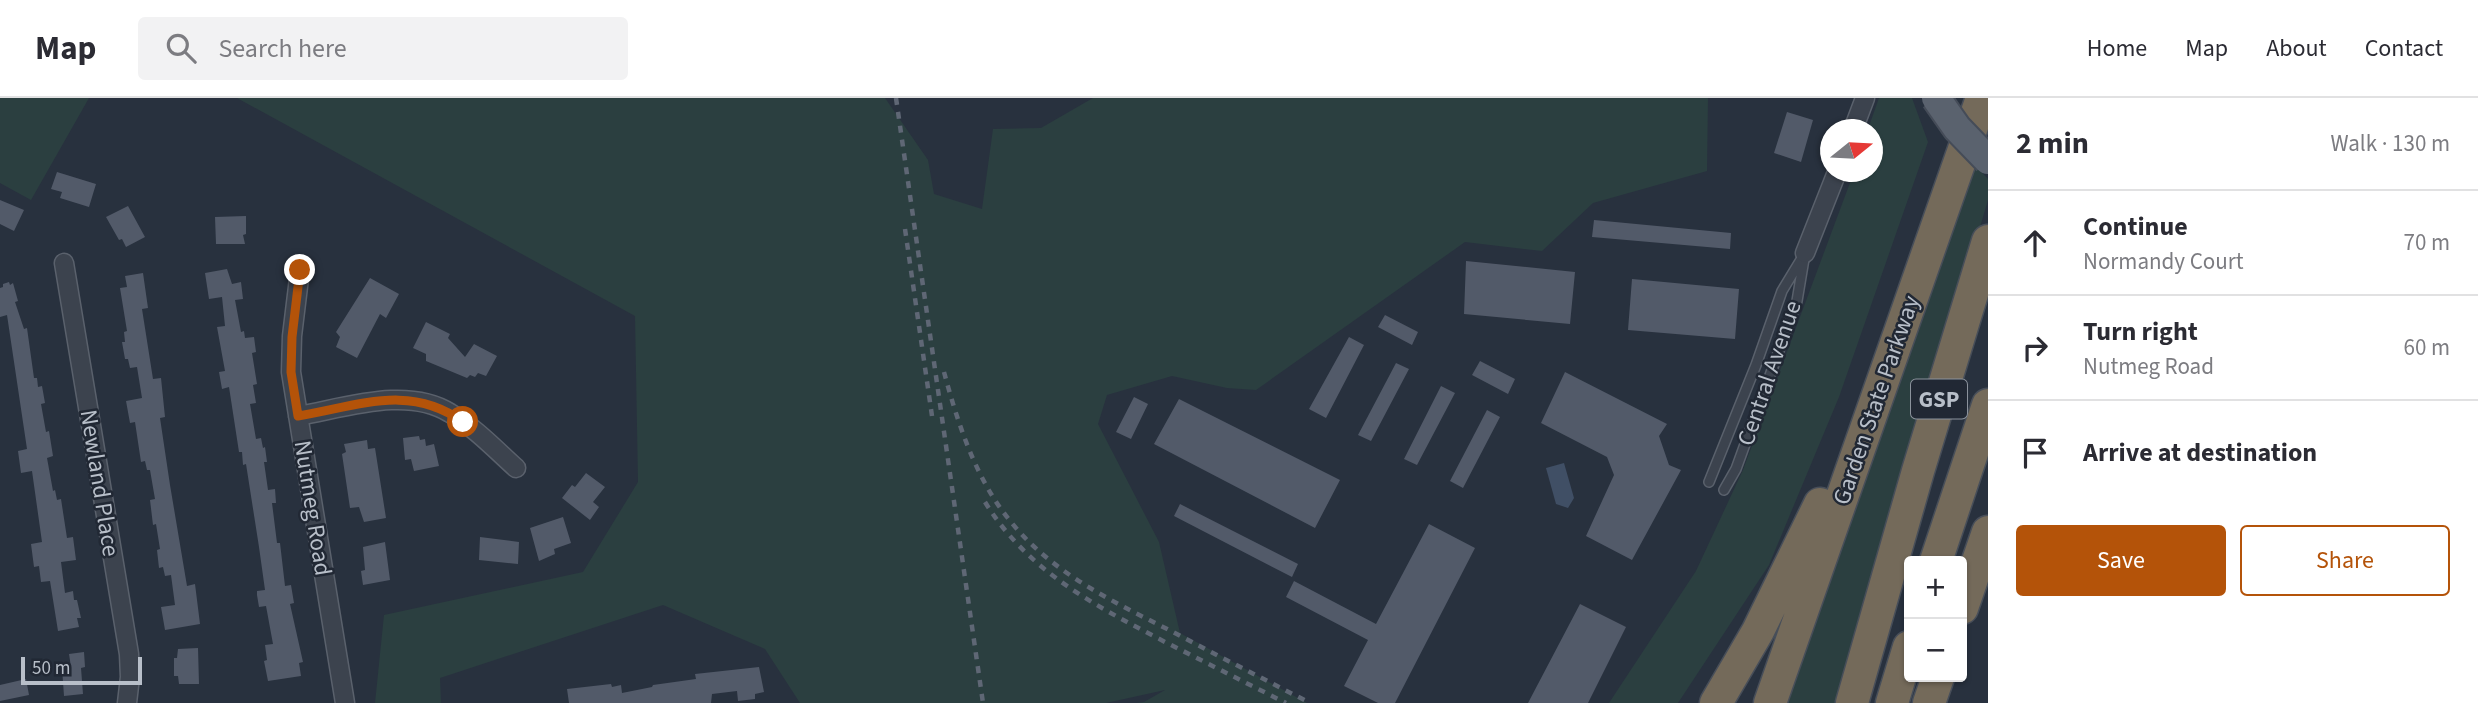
<!DOCTYPE html>
<meta charset="utf-8">
<style>
body{margin:0;font-family:"Source Sans 3",sans-serif;background:#f2f2f3;color:#2b2b33}
.controls{position:absolute;right:21px;bottom:21px;display:grid;overflow:hidden;border-radius:7px;box-shadow:0 2px 5px #0004}
.controls button{width:63px;height:63px;display:grid;place-items:center;padding:0;border:0;border-bottom:2px solid #e1e1e2;background:#fff;color:#2b2b33;font:35px sans-serif}
.compass{position:absolute;left:1820px;top:21px;width:63px;height:63px;border-radius:50%;background:#fff;box-shadow:0 2px 5px #0004;rotate:72deg}
.scale{position:absolute;left:21px;bottom:18px;width:121px;box-sizing:border-box;padding-left:7px;border:4px solid #b8bfc9;border-top:0;font-size:19px;line-height:24px;white-space:nowrap;color:#b8bfc9;-webkit-text-stroke:5px #212834;paint-order:stroke}
.stop{position:absolute;width:21px;height:21px;margin:-16px;border:5px solid #b45309;border-radius:50%;background:#fff}
.stop.end{background:#b45309;border-color:#fff;box-shadow:0 2px 7px #0008}
.list{margin:0;padding:0;list-style:none}
h2{display:flex;justify-content:space-between;align-items:center;height:91px;margin:0;padding:0 28px;font-size:30px}
h2 small{font-size:23px;font-weight:400;color:#7c7c81}
.list li{display:grid;grid-template-columns:46px 1fr auto;gap:21px;align-items:center;box-sizing:border-box;height:105px;padding:0 28px;border-top:2px solid #e1e1e2}
.list b{display:block;font-size:26px;white-space:nowrap}
.list p{margin:0;font-size:23px;white-space:nowrap;color:#7c7c81}
.list em{font-size:23px;font-style:normal;color:#7c7c81}
.actions{display:flex;gap:14px;padding:21px 28px}
.actions a{flex:1;padding:16px 0;border:2px solid #b45309;border-radius:7px;text-align:center;font-size:24px;color:#b45309}
.actions .main{background:#b45309;color:#fff}
.icon{flex:none;width:38px;height:38px;fill:none;stroke:currentColor;stroke-width:2;stroke-linecap:round;stroke-linejoin:round}
.map{position:relative;flex:none;width:1988px;height:605px;overflow:hidden}
header{display:flex;align-items:center;gap:42px;box-sizing:border-box;height:98px;padding:0 35px;background:#fff;border-bottom:2px solid #e1e1e2}
header strong{font-size:33px}
nav{display:flex;gap:38px;margin-inline-start:auto;font-size:24px}
.search{width:490px;height:63px;background:#f2f2f3;display:flex;align-items:center;gap:18px;box-sizing:border-box;padding:0 24px;border-radius:7px;color:#7c7c81;font-size:26px}
main{display:flex}
aside{flex:1;background:#fff}
.map>svg:first-child{display:block}
</style>
<header>
<strong>Map</strong>
<div class="search"><svg class="icon" aria-label="search" viewBox="0 0 24 24"><circle cx="10" cy="10" r="6"/><path d="M15 15l6 6"/></svg>Search here</div>
<nav><a>Home</a><a>Map</a><a>About</a><a>Contact</a></nav>
</header>
<main>
<div class="map">
<svg width="1988" height="605" viewBox="0 0 1988 605">
<rect width="100%" height="100%" fill="#28313e"/>
<!-- green -->
<path fill="#2b3f40" d="M 0,0 L 89,0 L 31,102 L 0,85 Z
M 237,0 L 885,0 L 928,62 L 934,96 L 982,111 L 993,31 L 1041,30 L 1093,0 L 1708,0 L 1707,73 L 1593,105 L 1542,153 L 1465,144 L 1256,292 L 1227,290 L 1172,278 L 1107,297 L 1098,326 L 1159,444 L 1180,535 L 1307,605 L 1136,605 L 1144,604 L 1165,592 L 1106,605 L 800,605 L 765,551 L 663,507 L 440,580 L 441,605 L 375,605 L 384,517 L 583,474 L 638,384 L 635,218 Z
M 1879,0 L 1912,0 L 1928,44 L 1839,299 L 1769,467 L 1678,605 L 1609,605 L 1696,473 L 1743,372 L 1854,74 L 1872,74 L 1872,32 L 1868,31 Z
M 1970,62 L 1988,81 L 1988,102 L 1839,605 L 1785,605 Z"/>
<!-- water -->
<path fill="#404f65" d="M 1564,365 L 1574,400 L 1568,410 L 1556,406 L 1546,370 Z"/>
<!-- building -->
<path fill="#525a69" d="M 1787,14 L 1813,22 L 1801,64 L 1774,55 Z
M 57,74 L 96,86 L 89,109 L 60,100 L 62,94 L 51,91 Z
M 0,102 L 24,112 L 14,133 L 0,126 Z
M 128,108 L 145,139 L 126,149 L 122,141 L 119,142 L 106,119 Z
M 246,118 L 246,136 L 243,137 L 245,146 L 216,146 L 215,119 Z
M 1594,122 L 1731,135 L 1730,151 L 1592,139 Z
M 1466,163 L 1575,174 L 1570,226 L 1464,216 Z
M 227,171 L 232,186 L 241,184 L 243,201 L 235,202 L 241,234 L 244,233 L 245,240 L 254,239 L 256,254 L 252,255 L 257,286 L 253,287 L 256,305 L 250,306 L 256,341 L 261,340 L 263,350 L 265,349 L 267,364 L 264,364 L 268,392 L 275,391 L 276,405 L 272,405 L 277,445 L 280,445 L 285,488 L 291,487 L 294,505 L 290,506 L 303,564 L 299,565 L 301,578 L 268,583 L 264,563 L 267,562 L 265,547 L 273,546 L 266,508 L 259,509 L 257,497 L 257,493 L 265,492 L 259,449 L 246,366 L 243,367 L 242,354 L 239,354 L 229,289 L 222,291 L 219,274 L 225,273 L 217,229 L 225,228 L 222,199 L 209,201 L 205,175 Z
M 143,175 L 148,210 L 142,211 L 153,281 L 161,280 L 165,319 L 160,320 L 170,387 L 187,488 L 195,486 L 200,526 L 165,532 L 161,509 L 175,507 L 171,477 L 165,478 L 163,469 L 159,470 L 157,452 L 160,451 L 156,426 L 153,427 L 150,402 L 155,401 L 150,372 L 147,372 L 145,363 L 141,364 L 135,324 L 130,325 L 126,303 L 142,300 L 137,269 L 130,270 L 128,261 L 125,261 L 122,244 L 125,244 L 124,234 L 127,233 L 120,190 L 127,189 L 125,178 Z
M 370,180 L 399,196 L 386,220 L 380,216 L 357,260 L 336,249 L 340,239 L 336,234 Z
M 1632,181 L 1739,191 L 1735,241 L 1628,232 Z
M 9,184 L 10,187 L 13,185 L 18,203 L 15,204 L 24,231 L 27,230 L 34,280 L 37,280 L 38,289 L 42,288 L 45,305 L 41,306 L 46,334 L 49,333 L 53,358 L 47,360 L 53,393 L 55,392 L 57,402 L 61,401 L 67,440 L 73,439 L 76,462 L 61,464 L 65,495 L 73,493 L 74,502 L 77,502 L 81,520 L 77,520 L 79,529 L 58,533 L 50,483 L 41,484 L 39,468 L 34,469 L 31,446 L 42,444 L 32,373 L 21,375 L 18,353 L 27,351 L 7,217 L 0,219 L 0,190 L 3,189 L 3,186 Z
M 1385,217 L 1418,234 L 1412,247 L 1378,229 Z
M 426,224 L 450,236 L 448,240 L 465,259 L 474,246 L 497,258 L 486,278 L 478,275 L 475,279 L 470,277 L 467,280 L 426,263 L 426,256 L 413,250 Z
M 1349,239 L 1364,247 L 1326,320 L 1309,311 Z
M 1480,263 L 1515,281 L 1508,296 L 1472,277 Z
M 1396,265 L 1409,271 L 1371,343 L 1358,337 Z
M 1565,274 L 1667,326 L 1659,338 L 1669,367 L 1681,372 L 1632,462 L 1586,438 L 1614,377 L 1607,359 L 1541,325 Z
M 1441,288 L 1455,295 L 1417,367 L 1404,361 Z
M 1134,299 L 1148,306 L 1131,341 L 1116,334 Z
M 1179,301 L 1340,382 L 1315,430 L 1154,346 Z
M 1487,312 L 1500,319 L 1463,390 L 1450,383 Z
M 419,338 L 420,342 L 425,341 L 426,348 L 434,346 L 439,368 L 414,373 L 411,361 L 405,362 L 403,340 Z
M 367,342 L 368,351 L 375,350 L 386,420 L 364,424 L 359,409 L 350,410 L 342,356 L 346,354 L 344,346 Z
M 586,375 L 605,389 L 593,404 L 599,409 L 590,422 L 562,400 L 572,387 L 575,389 Z
M 1180,406 L 1298,466 L 1292,479 L 1174,418 Z
M 563,419 L 571,445 L 554,451 L 555,456 L 539,463 L 530,430 Z
M 1429,426 L 1475,450 L 1395,605 L 1378,605 L 1344,588 L 1368,542 L 1286,499 L 1294,483 L 1376,526 Z
M 480,439 L 519,444 L 518,466 L 479,462 Z
M 385,444 L 390,482 L 363,487 L 361,473 L 365,472 L 363,449 Z
M 1580,506 L 1626,529 L 1588,605 L 1528,605 Z
M 198,550 L 199,586 L 179,586 L 178,578 L 174,578 L 174,560 L 177,560 L 178,551 Z
M 84,554 L 85,569 L 81,570 L 83,596 L 64,598 L 62,570 L 71,569 L 69,556 Z
M 759,569 L 764,594 L 755,596 L 755,601 L 738,603 L 737,593 L 712,596 L 711,605 L 569,605 L 567,591 L 611,586 L 612,589 L 621,587 L 622,595 L 652,589 L 653,587 L 696,581 L 695,576 Z
M 26,581 L 29,597 L 0,603 L 0,587 Z"/>
<g fill="none" stroke-linecap="round" stroke-linejoin="round">
<defs>
<path id="lane" d="M 1709,384 L 1756,267 L 1782,193 L 1802,160
M 1724,392 L 1736,371 L 1797,203 L 1805,155"/>
<path id="street" d="M 1853,32 L 1865,0
M 1805,155 L 1837,74
M 64,165 L 129,556 L 130,579 L 127,605
M 300,172 L 292,238 L 291,274 L 345,605
M 298,318 C 345,310 407,288 450,315 C 474,329 495,351 516,370"/>
<path id="highway" d="M 1936,463 L 1988,307
M 1962,510 L 1988,434
M 1716,605 L 1758,533 L 1820,406
M 1770,605 L 1982,0
M 1852,605 L 1918,373 L 1988,143
M 1892,605 L 1909,549
M 1929,605 L 1938,579"/>
</defs>
<!-- lane casing -->
<use href="#lane" stroke="#5a616c" stroke-width="12"/>
<!-- street casing -->
<use href="#street" stroke="#5a616c" stroke-width="21"/>
<!-- highway casing -->
<use href="#highway" stroke="#474e59" stroke-width="35"/>
<!-- lane -->
<use href="#lane" stroke="#3c434e" stroke-width="9"/>
<!-- street -->
<use href="#street" stroke="#3c434e" stroke-width="18"/>
<!-- highway -->
<use href="#highway" stroke="#746a5a" stroke-width="32"/>
<!-- rail -->
<path stroke="#5f6775" stroke-width="4.5" stroke-dasharray="7 7" stroke-linecap="butt" d="M 896,0 L 983,605
M 905,131 L 932,318
M 944,274 C 958,326 976,382 1011,424 C 1053,476 1114,504 1173,534 C 1218,558 1264,581 1310,605
M 985,404 C 1028,474 1096,508 1167,545 C 1207,565 1246,585 1286,605"/>
<defs>
<path id="primary-bridge" d="M 1936,0 L 1957,30 L 1988,62"/>
</defs>
<!-- primary-bridge casing -->
<use href="#primary-bridge" stroke="#454c58" stroke-width="32" stroke-linecap="butt"/>
<!-- primary-bridge -->
<use href="#primary-bridge" stroke="#5a626e" stroke-width="28"/>
</g>
<g fill="none" stroke-linecap="round" stroke-linejoin="round">
<!-- route -->
<path stroke="#b45309" stroke-width="9" d="M 300,172 L 292,239 L 291,274 L 298,318 C 358,308 410,285 463,324"/>
</g>
<g text-anchor="middle" stroke-width="5" stroke-linejoin="round" paint-order="stroke">
<!-- shield labels -->
<rect fill="#212834" stroke="#8b929c" stroke-width="2" x="1911" y="281.5" width="56" height="39" rx="5"/>
<g font-size="23" font-weight="bold" fill="#b8bfc9">
<text x="1939" y="309">GSP</text>
</g>
<!-- street labels -->
<g font-size="24" fill="#b8bfc9" stroke="#212834">
<text transform="translate(1769 275) rotate(-71)" y="8">Central Avenue</text>
<text transform="translate(1876 302) rotate(-71)" y="8">Garden State Parkway</text>
<text transform="translate(100 385) rotate(81)" y="8">Newland Place</text>
<text transform="translate(313 410) rotate(81)" y="8">Nutmeg Road</text>
</g>
</g>
</svg>
<div class="controls">
<button>+</button>
<button>−</button>
</div>
<svg class="compass" viewBox="-18 -18 36 36"><path d="M0-13l5 13h-10z" fill="#e53935"/><path d="M0 13l5-13h-10z" fill="#7c7c81"/></svg>
<div class="scale">50 m</div>
<div class="stop" style="left:463px;top:324px"></div>
<div class="stop end" style="left:300px;top:172px"></div>
</div>
<aside>
<h2>2 min<small>Walk · 130 m</small></h2>
<ul class="list">
<li><svg class="icon" aria-label="ahead" viewBox="0 0 24 24"><path d="M12 20V5M6 11l6-6 6 6"/></svg><div><b>Continue</b><p>Normandy Court</p></div><em>70 m</em></li>
<li><svg class="icon" aria-label="right" viewBox="0 0 24 24"><path d="M7 20v-9h11M14 6l5 5-5 5"/></svg><div><b>Turn right</b><p>Nutmeg Road</p></div><em>60 m</em></li>
<li><svg class="icon" aria-label="arrive" viewBox="0 0 24 24"><path d="M6 21V4h12l-3 4 3 4H6"/></svg><div><b>Arrive at destination</b></div></li>
</ul>
<div class="actions"><a class="main">Save</a><a>Share</a></div>
</aside>
</main>
